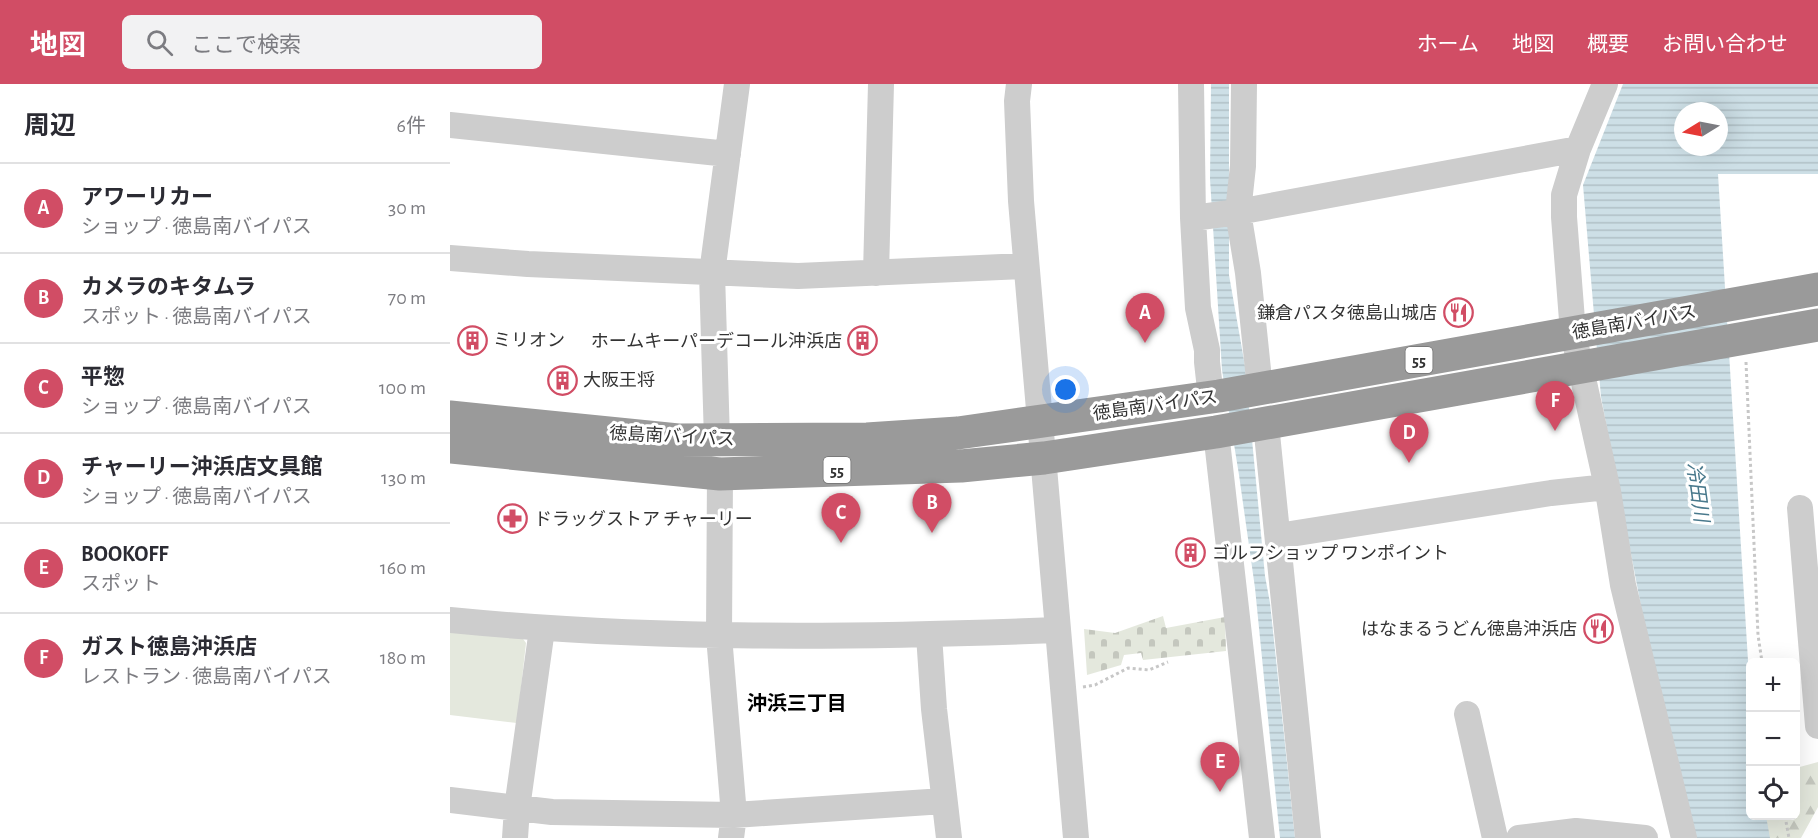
<!DOCTYPE html>
<html lang="ja">
<meta charset="utf-8">
<style>
body{margin:0;font-family:"Alegreya Sans","Noto Sans JP",sans-serif;background:#f2f2f3;color:#2b2b33}
.controls{position:absolute;right:18px;bottom:18px;display:grid;overflow:hidden;border-radius:9px;box-shadow:0 6px 24px #0002}
.controls button{width:54px;height:54px;display:grid;place-items:center;padding:0;border:0;border-bottom:2px solid #e1e1e2;background:#fff;color:#2b2b33;font:30px sans-serif}
.compass{position:absolute;left:1224px;top:18px;width:54px;height:54px;border-radius:50%;background:#fff;box-shadow:0 6px 24px #0002;rotate:260deg}
.you{position:absolute;left:616px;top:306px;width:21px;height:21px;margin:-15px;border:4px solid #fff;border-radius:50%;background:#1a73e8;box-shadow:0 0 0 9px #1a73e833}
.badge{display:grid;place-items:center;width:39px;height:39px;border-radius:50%;background:#d14d65;color:#fff;font-size:20px;font-weight:700}
.pin{position:absolute;translate:-50% -50px;filter:drop-shadow(0 2px 3px #0008)}
.pin::after{content:'';position:absolute;top:32px;width:21px;height:18px;background:inherit;clip-path:polygon(0 0,100% 0,50% 100%)}
.list{margin:0;padding:0;list-style:none}
h2{display:flex;justify-content:space-between;align-items:center;height:78px;margin:0;padding:0 24px;font-size:26px}
h2 small{font-size:20px;font-weight:400;color:#7c7c81}
.list li{display:grid;grid-template-columns:39px 1fr auto;gap:18px;align-items:center;box-sizing:border-box;height:90px;padding:0 24px;border-top:2px solid #e1e1e2}
.list b{display:block;font-size:22px;white-space:nowrap}
.list p{margin:0;font-size:20px;white-space:nowrap;color:#7c7c81}
.list em{font-size:20px;font-style:normal;color:#7c7c81}
.icon{flex:none;width:33px;height:33px;fill:none;stroke:currentColor;stroke-width:2;stroke-linecap:round;stroke-linejoin:round}
.map{position:relative;flex:none;width:1368px;height:754px;overflow:hidden}
header{display:flex;align-items:center;gap:36px;box-sizing:border-box;height:84px;padding:0 30px;background:#d14d65;color:#fff}
header strong{font-size:28px}
nav{display:flex;gap:33px;margin-inline-start:auto;font-size:21px}
.search{width:420px;height:54px;background:#f2f2f3;display:flex;align-items:center;gap:15px;box-sizing:border-box;padding:0 21px;border-radius:9px;color:#7c7c81;font-size:22px}
main{display:flex}
aside{flex:1;background:#fff}
.map>svg:first-child{display:block}
</style>
<header>
<strong>地図</strong>
<div class="search"><svg class="icon" aria-label="search" viewBox="0 0 24 24"><circle cx="10" cy="10" r="6"/><path d="M15 15l6 6"/></svg>ここで検索</div>
<nav><a>ホーム</a><a>地図</a><a>概要</a><a>お問い合わせ</a></nav>
</header>
<main>
<aside>
<h2>周辺<small>6件</small></h2>
<ul class="list">
<li><span class="badge">A</span><div><b>アワーリカー</b><p>ショップ · 徳島南バイパス</p></div><em>30 m</em></li>
<li><span class="badge">B</span><div><b>カメラのキタムラ</b><p>スポット · 徳島南バイパス</p></div><em>70 m</em></li>
<li><span class="badge">C</span><div><b>平惣</b><p>ショップ · 徳島南バイパス</p></div><em>100 m</em></li>
<li><span class="badge">D</span><div><b>チャーリー沖浜店文具館</b><p>ショップ · 徳島南バイパス</p></div><em>130 m</em></li>
<li><span class="badge">E</span><div><b>BOOKOFF</b><p>スポット</p></div><em>160 m</em></li>
<li><span class="badge">F</span><div><b>ガスト徳島沖浜店</b><p>レストラン · 徳島南バイパス</p></div><em>180 m</em></li>
</ul>
</aside>
<div class="map">
<svg width="1368" height="754" viewBox="0 0 1368 754">
<defs>
<pattern id="forest-firs" width="22" height="20" patternUnits="userSpaceOnUse" patternTransform="scale(1.5)"><rect width="22" height="20" fill="#e4e8dd"/><path d="M5 1l3.5 6h-7zM16 11l3.5 6h-7z" fill="#c4c7be"/></pattern>
<pattern id="cemetery-stones" width="16" height="16" patternUnits="userSpaceOnUse" patternTransform="scale(1.5)"><rect width="16" height="16" fill="#e4e8dd"/><path d="M2 7V4a2 2 0 0 1 4 0v3zM10 15v-3a2 2 0 0 1 4 0v3z" fill="#c4c7be"/></pattern>
<pattern id="water-rules" width="6" height="5" patternUnits="userSpaceOnUse" patternTransform="scale(1.5)"><rect width="6" height="5" fill="#cddfe6"/><path d="M0 2.5h6" fill="none" stroke="#b0c0c6"/></pattern>
</defs>
<rect width="100%" height="100%" fill="#fff"/>
<!-- green -->
<path fill="#e4e8dd" d="M 0,544 L 71,552 L 76,559 L 67,639 L 0,631 Z"/>
<!-- forest -->
<path fill="url(#forest-firs)" d="M 1368,678 L 1368,723 L 1351,754 L 1319,754 L 1315,732 L 1346,732 L 1346,684 Z"/>
<!-- cemetery -->
<path fill="url(#cemetery-stones)" d="M 713,532 L 716,544 L 775,533 L 776,567 L 693,576 L 691,569 L 674,571 L 671,581 L 637,591 L 634,545 L 665,549 Z"/>
<!-- water -->
<path fill="url(#water-rules)" fill-rule="evenodd" d="M 761,0 L 779,0 L 779,191 L 795,282 L 815,492 L 820,519 L 845,754 L 830,754 L 805,504 L 789,391 L 772,286 L 760,95 Z
M 1173,0 L 1368,0 L 1368,90 L 1268,90 L 1300,609 L 1300,732 L 1316,732 L 1320,754 L 1245,754 L 1199,564 L 1151,313 L 1133,101 ZM 1233,27 L 1269,27 L 1269,63 L 1233,63 Z"/>
<g fill="none" stroke-linecap="round" stroke-linejoin="round">
<!-- path -->
<path stroke="#c7c7c7" stroke-width="3" stroke-dasharray="3 3" stroke-linecap="butt" d="M 1296,278 L 1308,551 L 1312,578
M 633,603 L 645,601 L 678,584 L 699,586 L 718,578
M 1335,732 L 1339,754"/>
<!-- minor -->
<path stroke="#cdcdcd" stroke-width="26" d="M 569,0 L 567,17 L 571,117 L 626,754
M 741,0 L 743,134 L 748,224 L 757,266 L 757,278 L 761,314
M 794,0 L 793,82 L 788,128 L 798,189 L 810,305
M 1155,0 L 1128,65 L 1114,111 L 1114,133 L 1123,249 L 1158,407 L 1173,501 L 1234,754
M 0,41 L 278,70
M 743,134 L 788,128 L 1128,65
M 0,174 L 78,180 L 348,192 L 576,182
M 426,189 L 431,0
M 816,340 L 858,754
M 766,348 L 812,754
M 267,356 L 262,189 L 287,0
M 270,390 L 269,552 L 284,731 L 281,754
M 1350,424 L 1368,642
M 828,452 L 1101,409 L 1157,403
M 0,536 C 202,556 405,554 607,546
M 479,551 L 484,625 L 499,754
M 1017,630 L 1045,754
M 0,716 L 102,728 L 284,731 L 494,717
M 65,754 L 67,724 L 92,545
M 1069,754 L 1126,747 L 1195,754"/>
<!-- highway -->
<path stroke="#9a9a9a" stroke-width="33" d="M 0,333 L 228,356 L 417,355 L 508,349 L 769,312 L 1368,205
M 0,363 L 270,390 L 511,382 L 594,374 L 766,348 L 1368,241"/>
</g>
<!-- icons -->
<defs>
<symbol id="restaurant-ring" viewBox="-11 -11 22 22"><circle r="9.5" fill="#fff" stroke="#d14d65" stroke-width="1.5"/><path d="M-5-6h1v4h1v-4h1v4h1v-4h1v5L-1.5 .5V6h-2V.5L-5-1ZM5-6V6H3V1.5H1.5Q1.5-4 5-6Z" fill="#d14d65"/></symbol>
<symbol id="building-ring" viewBox="-11 -11 22 22"><circle r="9.5" fill="#fff" stroke="#d14d65" stroke-width="1.5"/><path d="M-4-6H4V6H1V3H-1V6H-4ZM-2.5-4.3h1.7v1.8h-1.7ZM.8-4.3h1.7v1.8H.8ZM-2.5-1h1.7V.8h-1.7ZM.8-1h1.7V.8H.8Z" fill="#d14d65"/></symbol>
<symbol id="pharmacy-ring" viewBox="-11 -11 22 22"><circle r="9.5" fill="#fff" stroke="#d14d65" stroke-width="1.5"/><path d="M-2-6h4v4h4v4h-4v4h-4v-4h-4v-4h4Z" fill="#d14d65"/></symbol>
</defs>
<g fill-rule="evenodd">
<use href="#restaurant-ring" x="992" y="212" width="33" height="33"/>
<use href="#building-ring" x="6" y="240" width="33" height="33"/>
<use href="#building-ring" x="396" y="240" width="33" height="33"/>
<use href="#building-ring" x="96" y="280" width="33" height="33"/>
<use href="#pharmacy-ring" x="46" y="418" width="33" height="33"/>
<use href="#building-ring" x="724" y="452" width="33" height="33"/>
<use href="#restaurant-ring" x="1132" y="528" width="33" height="33"/>
</g>
<g text-anchor="middle" stroke-width="6" stroke-linejoin="round" paint-order="stroke">
<!-- shield labels -->
<g fill="#fff" stroke="#707070" stroke-width="1.5">
<rect x="955.5" y="263" width="27" height="26" rx="4.5"/>
<rect x="373.5" y="373" width="27" height="26" rx="4.5"/>
</g>
<g font-size="16" font-weight="bold" fill="#333">
<text x="969" y="282">55</text>
<text x="387" y="392">55</text>
</g>
<!-- poi labels -->
<g font-size="18" fill="#333" stroke="#fff" text-anchor="start">
<text x="987" y="235" text-anchor="end">鎌倉パスタ徳島山城店</text>
<text x="43" y="262">ミリオン</text>
<text x="392" y="263" text-anchor="end">ホームキーパーデコール沖浜店</text>
<text x="133" y="302">大阪王将</text>
<text x="84" y="441">ドラッグストア チャーリー</text>
<text x="762" y="475">ゴルフショップ ワンポイント</text>
<text x="1127" y="551" text-anchor="end">はなまるうどん徳島沖浜店</text>
</g>
<!-- street labels -->
<g font-size="18" fill="#333" stroke="#fff">
<text transform="translate(1184 238) rotate(-10)" y="6">徳島南バイパス</text>
<text transform="translate(705 321) rotate(-8)" y="6">徳島南バイパス</text>
<text transform="translate(222 352) rotate(3)" y="6">徳島南バイパス</text>
</g>
<!-- water labels -->
<g font-size="20" font-style="italic" fill="#49798c" stroke="#fff">
<text transform="translate(1248 408) rotate(82)" y="7">冷田川</text>
</g>
<!-- neighbourhood labels -->
<g font-size="20" font-weight="bold" fill="#000" stroke="#fff">
<text x="347" y="626">沖浜三丁目</text>
</g>
</g>
</svg>
<div class="controls">
<button>+</button>
<button>−</button>
<button><svg class="icon" aria-label="locate" viewBox="0 0 24 24"><circle cx="12" cy="12" r="6"/><path d="M12 2v4M12 18v4M2 12h4M18 12h4"/></svg></button>
</div>
<svg class="compass" viewBox="-18 -18 36 36"><path d="M0-13l5 13h-10z" fill="#e53935"/><path d="M0 13l5-13h-10z" fill="#7c7c81"/></svg>
<div class="you"></div>
<div class="pin badge" style="left:695px;top:259px">A</div>
<div class="pin badge" style="left:482px;top:449px">B</div>
<div class="pin badge" style="left:391px;top:459px">C</div>
<div class="pin badge" style="left:959px;top:379px">D</div>
<div class="pin badge" style="left:770px;top:708px">E</div>
<div class="pin badge" style="left:1105px;top:347px">F</div>
</div>
</main>
